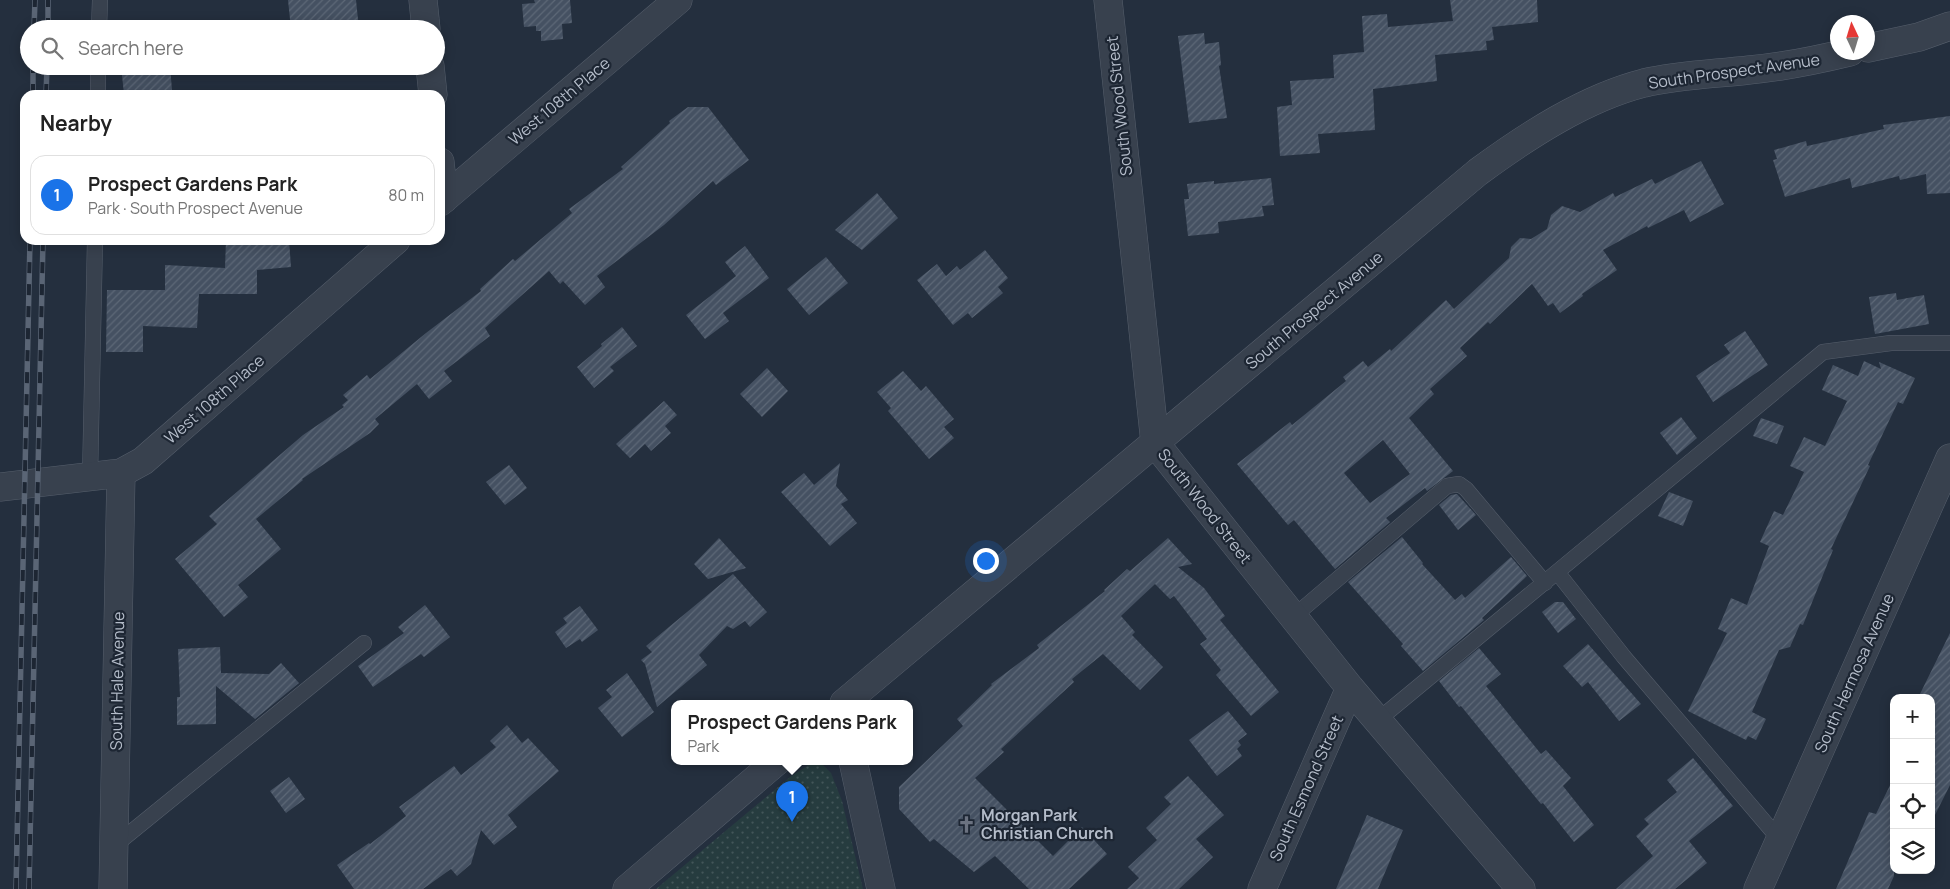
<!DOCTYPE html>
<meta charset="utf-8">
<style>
body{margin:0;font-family:Manrope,sans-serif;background:#f2f2f2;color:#222}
.controls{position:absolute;right:15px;bottom:15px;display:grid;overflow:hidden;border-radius:10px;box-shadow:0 2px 12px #0003}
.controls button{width:45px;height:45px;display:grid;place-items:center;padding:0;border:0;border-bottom:1px solid #e0e0e0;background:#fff;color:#222;font:25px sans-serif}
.compass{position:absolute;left:1830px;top:15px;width:45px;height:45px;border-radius:50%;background:#fff;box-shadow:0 2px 12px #0003;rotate:356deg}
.you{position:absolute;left:985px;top:560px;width:18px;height:18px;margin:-12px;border:4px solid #fff;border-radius:50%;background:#1a73e8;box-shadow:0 0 0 8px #1a73e833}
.badge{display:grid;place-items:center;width:32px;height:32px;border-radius:50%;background:#1a73e8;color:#fff;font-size:16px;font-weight:700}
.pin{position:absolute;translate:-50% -41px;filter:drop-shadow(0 1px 2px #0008)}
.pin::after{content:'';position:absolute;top:26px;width:18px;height:15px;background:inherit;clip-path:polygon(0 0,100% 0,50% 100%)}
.popup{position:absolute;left:671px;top:700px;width:242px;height:65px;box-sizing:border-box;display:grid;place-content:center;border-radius:10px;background:#fff;filter:drop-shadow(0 1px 4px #0005);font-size:16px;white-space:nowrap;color:#767676}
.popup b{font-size:19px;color:#222}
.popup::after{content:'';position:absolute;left:50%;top:100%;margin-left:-10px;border:10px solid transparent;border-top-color:#fff}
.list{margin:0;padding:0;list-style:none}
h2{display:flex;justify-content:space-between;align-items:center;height:65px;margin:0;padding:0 20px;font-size:21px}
h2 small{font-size:16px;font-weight:400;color:#767676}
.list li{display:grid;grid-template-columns:32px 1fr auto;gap:15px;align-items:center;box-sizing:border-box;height:80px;margin:0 10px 10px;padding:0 10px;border:1px solid #e0e0e0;border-radius:15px}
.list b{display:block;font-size:19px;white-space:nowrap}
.list p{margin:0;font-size:16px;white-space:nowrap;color:#767676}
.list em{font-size:16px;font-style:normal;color:#767676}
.icon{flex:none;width:28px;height:28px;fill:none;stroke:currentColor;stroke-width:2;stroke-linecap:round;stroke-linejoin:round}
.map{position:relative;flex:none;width:1950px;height:889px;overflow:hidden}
.search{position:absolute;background:#fff;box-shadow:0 2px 12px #0003;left:20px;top:20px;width:425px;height:55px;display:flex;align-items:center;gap:12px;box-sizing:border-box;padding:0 18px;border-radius:28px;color:#767676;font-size:19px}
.panel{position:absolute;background:#fff;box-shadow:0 2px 12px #0003;left:20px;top:90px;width:425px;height:155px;border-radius:15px}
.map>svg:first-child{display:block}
</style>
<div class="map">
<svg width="1950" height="889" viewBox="0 0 1950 889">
<defs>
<pattern id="park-dots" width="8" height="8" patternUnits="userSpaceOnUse" patternTransform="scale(1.25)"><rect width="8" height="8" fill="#263c3f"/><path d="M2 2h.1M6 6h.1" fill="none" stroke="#435659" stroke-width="1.8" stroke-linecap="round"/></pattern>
<pattern id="building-hatch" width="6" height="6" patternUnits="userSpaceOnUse" patternTransform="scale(1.25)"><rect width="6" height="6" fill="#455162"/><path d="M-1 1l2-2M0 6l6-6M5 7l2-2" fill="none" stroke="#5d6877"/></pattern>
</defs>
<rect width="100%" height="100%" fill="#242f3e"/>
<!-- park -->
<path fill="url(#park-dots)" d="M 821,763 L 831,773 L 842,801 L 863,889 L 656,889 L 790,777 L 810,764 Z"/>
<!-- building -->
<path fill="url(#building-hatch)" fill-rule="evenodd" d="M 288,0 L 356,0 L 359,29 L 291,29 Z
M 534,0 L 570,0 L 572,23 L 562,24 L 563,39 L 541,41 L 541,31 L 536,31 L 536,26 L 524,27 L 522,4 L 535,3 Z
M 1450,0 L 1537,0 L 1538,22 L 1492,27 L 1494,40 L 1486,41 L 1487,50 L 1435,55 L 1437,81 L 1373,89 L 1375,130 L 1318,134 L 1320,153 L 1280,156 L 1277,107 L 1292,105 L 1290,81 L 1334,78 L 1333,55 L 1364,52 L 1362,16 L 1387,14 L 1388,27 L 1453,21 Z
M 1204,33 L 1205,44 L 1219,42 L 1221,65 L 1219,66 L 1227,118 L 1189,123 L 1178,36 Z
M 121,66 L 170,66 L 172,90 L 124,94 Z
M 688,107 L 708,107 L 749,160 L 716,185 L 713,181 L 664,225 L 597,276 L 605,287 L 585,305 L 563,281 L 560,284 L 549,271 L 485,328 L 490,336 L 444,371 L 452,381 L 429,399 L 417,384 L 375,419 L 379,424 L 370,433 L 302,479 L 303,480 L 256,519 L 281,549 L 238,585 L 248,597 L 224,617 L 175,559 L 217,524 L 209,516 L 303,435 L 344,407 L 342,405 L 348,400 L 343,395 L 367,375 L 370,379 L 426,333 L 481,291 L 480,289 L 513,259 L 515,261 L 572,213 L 569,209 L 623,169 L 621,167 L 670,123 L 669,121 Z
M 1950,116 L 1950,193 L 1927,194 L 1926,174 L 1900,180 L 1899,176 L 1852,188 L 1850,178 L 1785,197 L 1773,160 L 1777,159 L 1774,150 L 1806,141 L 1807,146 L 1884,129 L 1883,125 Z
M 1701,161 L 1724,204 L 1690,222 L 1684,210 L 1648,228 L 1647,226 L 1603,250 L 1617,270 L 1582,294 L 1583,296 L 1560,313 L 1553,303 L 1548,306 L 1532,284 L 1490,324 L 1488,322 L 1460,348 L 1467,356 L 1430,389 L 1434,394 L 1409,418 L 1453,471 L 1427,491 L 1425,488 L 1386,518 L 1390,522 L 1335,569 L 1294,520 L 1288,525 L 1237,464 L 1290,422 L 1292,425 L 1346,381 L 1343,377 L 1363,361 L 1368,367 L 1390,349 L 1391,351 L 1446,300 L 1454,309 L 1509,258 L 1511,247 L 1520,238 L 1531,239 L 1547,229 L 1551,215 L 1562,206 L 1580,212 L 1613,193 L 1615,197 L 1652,179 L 1655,184 ZM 1383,440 L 1410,474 L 1370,503 L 1344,473 Z
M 1271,178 L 1274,205 L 1262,206 L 1264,216 L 1218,222 L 1219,233 L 1188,236 L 1184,199 L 1189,199 L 1187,184 L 1214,181 L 1214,184 Z
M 877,193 L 898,218 L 862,250 L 835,230 Z
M 226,240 L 289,240 L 291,267 L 257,270 L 257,294 L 199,294 L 197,328 L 143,326 L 143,352 L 106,352 L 107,290 L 165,290 L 165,265 L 225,268 Z
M 745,246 L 769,278 L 723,313 L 729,321 L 705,339 L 686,315 L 736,276 L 725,262 Z
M 985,250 L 1008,278 L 998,287 L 1003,293 L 972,318 L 968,313 L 953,325 L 917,280 L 937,264 L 946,276 L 957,266 L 960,270 Z
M 826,257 L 848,283 L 809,315 L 787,289 Z
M 1896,293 L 1897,300 L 1924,295 L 1929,324 L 1875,334 L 1869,297 Z
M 622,327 L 637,346 L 610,367 L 614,371 L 594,388 L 577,367 L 602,346 L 601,344 Z
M 1745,331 L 1768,365 L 1713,402 L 1696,376 L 1730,353 L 1724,345 Z
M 1864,361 L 1881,369 L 1879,362 L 1915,378 L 1903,404 L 1898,402 L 1868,465 L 1870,466 L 1831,549 L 1833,550 L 1803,625 L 1800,624 L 1790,647 L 1779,650 L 1752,712 L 1766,719 L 1756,740 L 1748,736 L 1746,740 L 1688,711 L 1727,633 L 1718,629 L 1731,598 L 1747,605 L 1769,546 L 1760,542 L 1774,511 L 1783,515 L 1804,472 L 1790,466 L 1804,437 L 1825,446 L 1847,401 L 1822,390 L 1833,365 L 1858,376 Z
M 767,368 L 788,391 L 762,417 L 740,394 Z
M 903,371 L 921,391 L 926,386 L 954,419 L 944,427 L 954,438 L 929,459 L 888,411 L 891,408 L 877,392 Z
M 664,401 L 677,415 L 665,426 L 671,433 L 651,451 L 645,444 L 630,458 L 616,444 Z
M 1681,417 L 1697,438 L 1677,455 L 1660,433 Z
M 1761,418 L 1784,426 L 1777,444 L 1753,436 Z
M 840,463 L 836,486 L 848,500 L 841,504 L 857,523 L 830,546 L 781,492 L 804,473 L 814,485 Z
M 509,465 L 527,488 L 505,505 L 486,482 Z
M 1669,492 L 1693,501 L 1683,526 L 1658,516 Z
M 1457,494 L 1476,515 L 1458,530 L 1439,505 L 1451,495 Z
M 1402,537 L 1423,563 L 1422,564 L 1455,600 L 1462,594 L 1465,598 L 1511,557 L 1527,576 L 1482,618 L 1484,620 L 1423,671 L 1401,646 L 1403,644 L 1348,582 Z
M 719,538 L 746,568 L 708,579 L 694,564 Z
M 1168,538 L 1192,564 L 1178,567 L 1204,588 L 1225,616 L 1220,620 L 1279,692 L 1251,716 L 1216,675 L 1221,670 L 1200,644 L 1207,639 L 1174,596 L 1170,599 L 1155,584 L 1121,616 L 1135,632 L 1132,635 L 1163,667 L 1140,690 L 1103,654 L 1072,679 L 1074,682 L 1001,749 L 1004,752 L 975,778 L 1053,856 L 1082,827 L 1107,854 L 1069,889 L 1029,889 L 995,856 L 974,872 L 934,839 L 930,842 L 899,809 L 899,787 L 963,726 L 957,719 L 992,685 L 991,684 L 1039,648 L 1037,645 L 1105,591 L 1104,590 L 1127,569 L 1130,571 Z
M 733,574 L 767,612 L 750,627 L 745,621 L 733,629 L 727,626 L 699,655 L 707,665 L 657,707 L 645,664 L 641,660 L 652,652 L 646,646 Z
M 1555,602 L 1563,602 L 1576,619 L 1558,633 L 1542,612 Z
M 425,605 L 450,637 L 424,657 L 421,654 L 373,687 L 358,666 L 404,633 L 398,627 Z
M 580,606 L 598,630 L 582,642 L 580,639 L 566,648 L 555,632 L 567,623 L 563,618 Z
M 1950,633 L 1950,785 L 1933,819 L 1932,698 L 1918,698 Z
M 1588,644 L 1641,704 L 1619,721 L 1588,682 L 1582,687 L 1563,666 Z
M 220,647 L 221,673 L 269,674 L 281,663 L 299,683 L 255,719 L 216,686 L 216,724 L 177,725 L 177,697 L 180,697 L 178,649 Z
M 1479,648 L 1501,674 L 1486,686 L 1541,754 L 1546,750 L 1571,778 L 1563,786 L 1594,825 L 1574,842 L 1543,803 L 1541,804 L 1461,706 L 1459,707 L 1439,681 Z
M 627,673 L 654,712 L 622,737 L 598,708 L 612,697 L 606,690 Z
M 1228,711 L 1247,734 L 1238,741 L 1241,745 L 1237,749 L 1242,756 L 1217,776 L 1189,740 Z
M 507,725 L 522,743 L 528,738 L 559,771 L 508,815 L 517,827 L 494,845 L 481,830 L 471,864 L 457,876 L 451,869 L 423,889 L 354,889 L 337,865 L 369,843 L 370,844 L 406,816 L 399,807 L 454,766 L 461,775 L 496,747 L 490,741 Z
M 1693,758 L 1733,806 L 1689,841 L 1707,863 L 1675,889 L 1616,889 L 1653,856 L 1636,836 L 1649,824 L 1644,819 L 1677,792 L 1667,780 Z
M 1188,776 L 1224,815 L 1196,839 L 1213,857 L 1179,889 L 1127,889 L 1139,878 L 1128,867 L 1157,840 L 1146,828 L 1171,804 L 1164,797 Z
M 289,777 L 305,799 L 286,813 L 270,791 Z
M 1894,777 L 1894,876 L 1888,889 L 1836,889 L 1869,812 L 1876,814 Z
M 1367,815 L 1403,830 L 1378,889 L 1336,889 Z"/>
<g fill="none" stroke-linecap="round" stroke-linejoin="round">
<defs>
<path id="service" d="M 99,29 L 100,0
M 98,95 L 98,66
M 90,478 L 95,240
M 1557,572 L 1624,657 L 1780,840
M 1293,617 L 1447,486 L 1459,484 L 1466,489 L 1545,583
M 1378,720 L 1823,352 L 1891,343 L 1950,343
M 114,846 L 364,643"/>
<path id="minor" d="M 423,0 L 426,29
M 1108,0 L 1155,443 L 1350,688 L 1521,889
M 1868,48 L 1919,37 L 1950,26
M 430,66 L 433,95
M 440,162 L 444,199
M 440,202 L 678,0
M 0,487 L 121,473 L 143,461 L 396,240
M 844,703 L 1478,172 C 1527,136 1585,98 1644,83 C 1679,75 1714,74 1749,70 C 1783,67 1817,60 1850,52
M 853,761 L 881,889
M 113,889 L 121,473
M 627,889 L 777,761
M 1262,889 L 1350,688
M 1758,889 L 1950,458"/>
</defs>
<!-- service casing -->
<use href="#service" stroke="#565f6c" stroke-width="16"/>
<!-- minor casing -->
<use href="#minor" stroke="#565f6c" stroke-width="29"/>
<!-- service -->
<use href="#service" stroke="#38414e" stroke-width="15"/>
<!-- minor -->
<use href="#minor" stroke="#38414e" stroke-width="28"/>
<defs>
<path id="rail" d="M 34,29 L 35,0
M 48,29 L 48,0
M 33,95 L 33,66
M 46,95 L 47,66
M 16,889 L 30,240
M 29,889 L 43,240"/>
</defs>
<!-- rail casing -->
<use href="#rail" stroke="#5a6575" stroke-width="5.5"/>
<!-- rail -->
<use href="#rail" stroke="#1d2633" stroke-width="4" stroke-dasharray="11" stroke-linecap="butt"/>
</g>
<!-- icons -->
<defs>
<symbol id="church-bare" viewBox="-9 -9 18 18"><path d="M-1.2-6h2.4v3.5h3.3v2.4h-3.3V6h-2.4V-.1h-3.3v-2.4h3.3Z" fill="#6b7280" stroke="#1d2633" stroke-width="2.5" paint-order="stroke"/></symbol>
</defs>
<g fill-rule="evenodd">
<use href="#church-bare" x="954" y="812" width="25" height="25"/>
</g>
<g text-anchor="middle" stroke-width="4.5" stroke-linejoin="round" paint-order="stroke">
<!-- street labels -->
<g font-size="16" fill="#b4bcc9" stroke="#1d2633">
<text transform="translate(1734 71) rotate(-8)" y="6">South Prospect Avenue</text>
<text transform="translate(559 101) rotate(-40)" y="6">West 108th Place</text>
<text transform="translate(1119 106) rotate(-96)" y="6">South Wood Street</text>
<text transform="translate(1314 310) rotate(-40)" y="6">South Prospect Avenue</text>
<text transform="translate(214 399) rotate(-41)" y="6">West 108th Place</text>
<text transform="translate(1205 506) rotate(52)" y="6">South Wood Street</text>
<text transform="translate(1854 673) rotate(-66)" y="6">South Hermosa Avenue</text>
<text transform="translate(117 681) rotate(-89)" y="6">South Hale Avenue</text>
<text transform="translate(1306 788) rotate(-66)" y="6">South Esmond Street</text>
</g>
<!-- poi labels -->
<g font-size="16" font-weight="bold" fill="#b4bcc9" stroke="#1d2633" text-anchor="start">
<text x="981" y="821">Morgan Park<tspan x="981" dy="18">Christian Church</tspan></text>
</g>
</g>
</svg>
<div class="controls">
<button>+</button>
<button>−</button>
<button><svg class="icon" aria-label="locate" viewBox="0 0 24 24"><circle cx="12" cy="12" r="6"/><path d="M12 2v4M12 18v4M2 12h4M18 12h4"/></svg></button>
<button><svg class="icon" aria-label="layers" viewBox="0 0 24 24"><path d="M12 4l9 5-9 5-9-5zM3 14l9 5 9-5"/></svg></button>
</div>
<svg class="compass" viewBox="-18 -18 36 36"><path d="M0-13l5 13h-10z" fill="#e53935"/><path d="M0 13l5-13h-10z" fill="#767676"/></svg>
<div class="you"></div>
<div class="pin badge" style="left:792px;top:822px">1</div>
<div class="popup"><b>Prospect Gardens Park</b>Park</div>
<div class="search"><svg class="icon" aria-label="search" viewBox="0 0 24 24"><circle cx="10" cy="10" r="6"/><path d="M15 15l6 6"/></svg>Search here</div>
<section class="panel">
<h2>Nearby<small></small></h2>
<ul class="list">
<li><span class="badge">1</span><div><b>Prospect Gardens Park</b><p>Park · South Prospect Avenue</p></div><em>80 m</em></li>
</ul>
</section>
</div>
